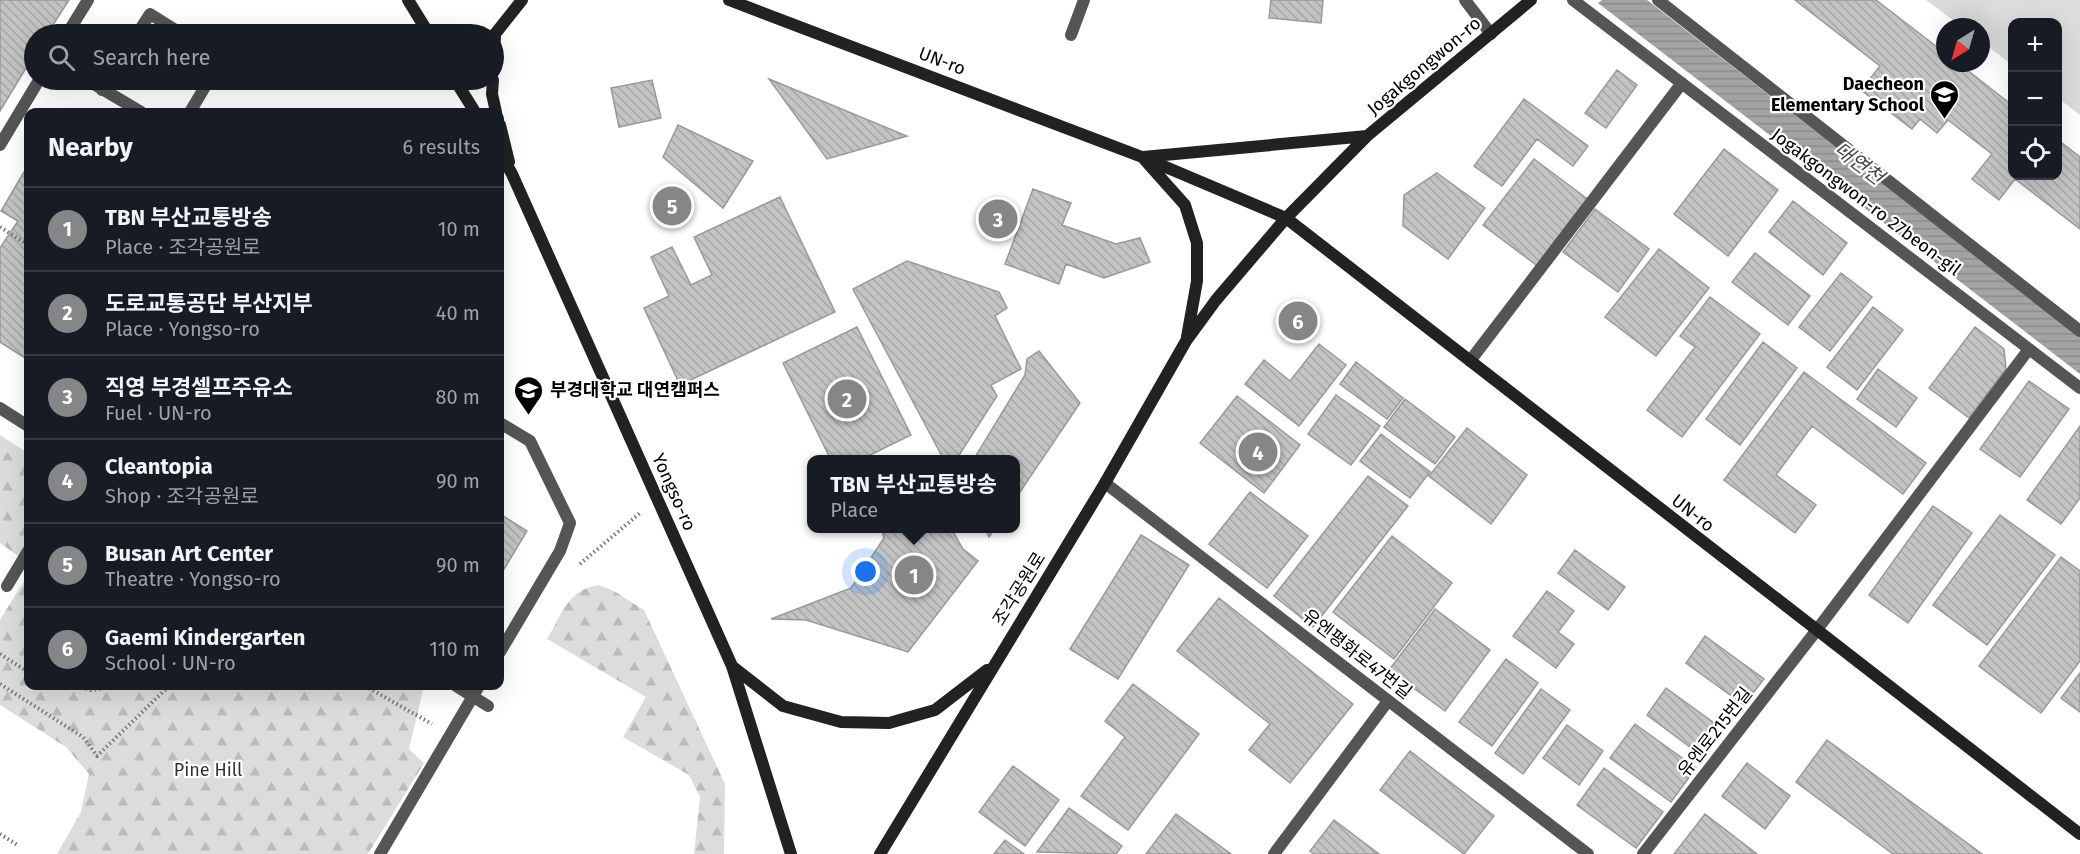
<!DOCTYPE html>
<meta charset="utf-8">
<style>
body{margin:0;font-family:"Fira Sans","Noto Sans KR",sans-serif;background:#242831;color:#f1f3f6}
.controls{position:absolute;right:18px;top:18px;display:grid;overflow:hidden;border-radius:12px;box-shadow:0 6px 24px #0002}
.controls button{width:54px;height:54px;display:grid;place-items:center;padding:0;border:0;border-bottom:2px solid #363941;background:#171b24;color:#f1f3f6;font:30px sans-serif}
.compass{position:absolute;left:1936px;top:18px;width:54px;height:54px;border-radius:50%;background:#171b24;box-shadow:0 6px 24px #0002;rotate:217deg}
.you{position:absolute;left:866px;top:572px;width:21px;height:21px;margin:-15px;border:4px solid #fff;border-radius:50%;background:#1a73e8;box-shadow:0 0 0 9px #1a73e833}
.badge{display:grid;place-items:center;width:39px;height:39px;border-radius:50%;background:#858687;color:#fff;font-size:20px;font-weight:700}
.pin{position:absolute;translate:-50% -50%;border:3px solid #fff;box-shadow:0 2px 6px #0006}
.popup{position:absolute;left:807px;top:455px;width:213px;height:78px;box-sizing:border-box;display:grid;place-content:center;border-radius:12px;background:#171b24;filter:drop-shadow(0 2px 4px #0005);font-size:20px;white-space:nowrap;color:#9ea1a6}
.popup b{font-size:22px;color:#f1f3f6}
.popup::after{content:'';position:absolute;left:50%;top:100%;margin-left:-12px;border:12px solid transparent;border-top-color:#171b24}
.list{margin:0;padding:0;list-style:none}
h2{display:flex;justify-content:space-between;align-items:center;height:78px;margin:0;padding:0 24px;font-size:26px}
h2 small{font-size:20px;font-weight:400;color:#9ea1a6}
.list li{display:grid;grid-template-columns:39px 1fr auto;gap:18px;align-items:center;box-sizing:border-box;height:84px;padding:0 24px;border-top:2px solid #363941}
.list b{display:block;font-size:22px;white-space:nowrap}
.list p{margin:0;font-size:20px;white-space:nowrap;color:#9ea1a6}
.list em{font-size:20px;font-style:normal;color:#9ea1a6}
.icon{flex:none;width:33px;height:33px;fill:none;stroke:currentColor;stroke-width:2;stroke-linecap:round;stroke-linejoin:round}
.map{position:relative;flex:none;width:2080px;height:854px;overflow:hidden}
.search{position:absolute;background:#171b24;box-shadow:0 6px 24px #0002;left:24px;top:24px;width:480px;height:66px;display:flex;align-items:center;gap:15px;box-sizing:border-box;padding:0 21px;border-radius:33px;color:#9ea1a6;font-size:22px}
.panel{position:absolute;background:#171b24;box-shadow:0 6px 24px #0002;left:24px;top:108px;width:480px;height:582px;border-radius:12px}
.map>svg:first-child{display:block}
</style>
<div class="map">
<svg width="2080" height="854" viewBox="0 0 2080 854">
<defs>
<pattern id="forest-firs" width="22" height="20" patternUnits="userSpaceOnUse" patternTransform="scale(1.5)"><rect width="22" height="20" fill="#dcdcdc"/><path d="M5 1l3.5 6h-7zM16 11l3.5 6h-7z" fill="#bbb"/></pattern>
<pattern id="water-rules" width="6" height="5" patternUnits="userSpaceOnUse" patternTransform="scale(1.5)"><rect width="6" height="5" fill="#a3a3a3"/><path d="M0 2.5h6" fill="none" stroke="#8b8b8b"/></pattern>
<pattern id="building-back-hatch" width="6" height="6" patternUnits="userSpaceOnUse" patternTransform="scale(1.5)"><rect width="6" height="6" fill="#c4c4c4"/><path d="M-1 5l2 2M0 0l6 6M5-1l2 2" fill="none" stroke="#a7a7a7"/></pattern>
</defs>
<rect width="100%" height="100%" fill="#fff"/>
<!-- forest -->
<path fill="url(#forest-firs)" d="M 0,435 L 28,453 L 28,563 L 0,543 Z
M 28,575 L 28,686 L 416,686 L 423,690 L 409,749 L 424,763 L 368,854 L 57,854 L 81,812 L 89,774 L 66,747 L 0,705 L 0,620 Z
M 599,585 L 614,591 L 644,610 L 725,784 L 724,854 L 694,854 L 700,797 L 689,775 L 623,737 L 646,697 L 547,639 C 563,613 567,590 599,585 Z"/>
<!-- pitch -->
<path fill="#dcdcdc" d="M 1926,0 L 2080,0 L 2080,115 L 2058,98 L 2058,22 L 2012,22 L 2012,65 L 1981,41 L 1981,27 L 1962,27 Z"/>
<!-- water -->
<path fill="url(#water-rules)" d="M 1602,0 L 1647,0 L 2080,337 L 2080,374 L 1598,3 Z"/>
<!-- building -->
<path fill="url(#building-back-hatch)" stroke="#999" stroke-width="1.5" d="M 0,0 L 69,0 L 47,34 L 34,34 L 34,55 L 0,111 Z
M 1271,0 L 1323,0 L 1321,23 L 1269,18 Z
M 1795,0 L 1876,0 L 1945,53 L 1945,63 L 1958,63 L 2012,105 L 2012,176 L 2058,176 L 2058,140 L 2080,157 L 2080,229 L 2015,179 L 1999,200 L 1972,179 L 1992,154 L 1948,120 L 1937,133 L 1920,119 L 1912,129 L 1861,90 L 1880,66 Z
M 1617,70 L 1637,85 L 1606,128 L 1585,113 Z
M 769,79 L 907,136 L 827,159 Z
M 652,80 L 661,118 L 619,127 L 611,88 Z
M 1524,99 L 1588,146 L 1573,166 L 1537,139 L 1502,186 L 1474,166 Z
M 678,125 L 753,161 L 723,208 L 663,157 Z
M 1724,149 L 1778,190 L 1728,256 L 1674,214 Z
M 1534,159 L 1594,204 L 1544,271 L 1483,225 Z
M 28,165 L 28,360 L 0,342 L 0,248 L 18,221 L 1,211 Z
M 1437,173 L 1485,208 L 1448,259 L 1403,226 L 1404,195 Z
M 1033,189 L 1071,203 L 1062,225 L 1116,244 L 1140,238 L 1150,262 L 1104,278 L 1066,264 L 1059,284 L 1005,264 Z
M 780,197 L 835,312 L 680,385 L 644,308 L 669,296 L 651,257 L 672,247 L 691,285 L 712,275 L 694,237 Z
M 1793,201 L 1847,243 L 1823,275 L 1769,232 Z
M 1595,209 L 1649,249 L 1618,292 L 1563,252 Z
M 1659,249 L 1709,288 L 1656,356 L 1605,317 Z
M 1755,253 L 1810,296 L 1788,325 L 1732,282 Z
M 907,261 L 999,292 L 1007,308 L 995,316 L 1021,369 L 991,385 L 997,396 L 956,460 L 944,460 L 853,289 Z
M 1841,273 L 1872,297 L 1830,351 L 1799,327 Z
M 1710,297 L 1760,334 L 1682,437 L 1647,410 L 1695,347 L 1680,336 Z
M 1873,307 L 1903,330 L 1857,390 L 1827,367 Z
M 857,327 L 911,435 L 860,460 L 831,460 L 783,363 Z
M 1975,327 L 2004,349 L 2006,369 L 1969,418 L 1929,388 Z
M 1763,342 L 1797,368 L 1740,445 L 1706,419 Z
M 1319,344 L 1346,365 L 1299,426 L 1245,384 L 1264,360 L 1290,381 Z
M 1039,351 L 1080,403 L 1016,498 L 1016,460 L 976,460 L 975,457 L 1025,375 L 1027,359 Z
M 1356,362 L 1403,398 L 1387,419 L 1340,384 Z
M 1878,369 L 1917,398 L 1896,427 L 1857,399 Z
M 1804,372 L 1926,463 L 1903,494 L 1812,426 L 1776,475 L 1816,505 L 1795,533 L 1724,480 Z
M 2029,381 L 2069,409 L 2020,477 L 1980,449 Z
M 1336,395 L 1380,426 L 1351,465 L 1308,434 Z
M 1237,396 L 1300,445 L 1264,493 L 1200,443 Z
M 1405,399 L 1455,437 L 1435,464 L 1384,427 Z
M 2080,426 L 2080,498 L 2061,524 L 2027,500 Z
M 1467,428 L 1527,475 L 1491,524 L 1429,476 Z
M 1381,434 L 1430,472 L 1410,498 L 1360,461 Z
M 1368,476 L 1408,506 L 1313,627 L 1274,596 Z
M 1250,492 L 1308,536 L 1267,588 L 1209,544 Z
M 1933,506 L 1972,533 L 1908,623 L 1869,595 Z
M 500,514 L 527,531 L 500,576 Z
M 2000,515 L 2055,555 L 1987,645 L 1933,605 Z
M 881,528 L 951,528 L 963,549 L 978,561 L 908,652 L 806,620 L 771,619 L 851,588 L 884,538 Z
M 985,528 L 995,528 L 989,537 Z
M 1141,535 L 1189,565 L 1118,679 L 1070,649 Z
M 1392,536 L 1452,583 L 1394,659 L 1333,612 Z
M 1575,550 L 1625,587 L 1608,610 L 1558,573 Z
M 2061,557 L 2080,571 L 2080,661 L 2041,713 L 1979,666 Z
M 1547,591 L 1574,611 L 1558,632 L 1574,644 L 1556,668 L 1513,636 Z
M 1219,598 L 1353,704 L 1290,783 L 1249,750 L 1270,724 L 1177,651 Z
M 1435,609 L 1490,650 L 1445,711 L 1389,670 Z
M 1705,636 L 1764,679 L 1744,705 L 1686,663 Z
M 1506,659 L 1538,683 L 1492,746 L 1459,722 Z
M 2080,673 L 2080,712 L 2061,698 Z
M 1133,684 L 1199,734 L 1128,830 L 1081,796 L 1125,737 L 1105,721 Z
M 1666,688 L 1714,723 L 1694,750 L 1647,715 Z
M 1541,689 L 1570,710 L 1523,774 L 1495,753 Z
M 1635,724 L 1696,768 L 1671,802 L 1610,758 Z
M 1567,725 L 1603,751 L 1579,785 L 1543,758 Z
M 1827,740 L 1982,854 L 1893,854 L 1796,782 Z
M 1410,751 L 1494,816 L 1464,854 L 1380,790 Z
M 1747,763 L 1790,796 L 1765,829 L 1722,796 Z
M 1013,766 L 1059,800 L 1025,846 L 979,812 Z
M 1604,768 L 1663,812 L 1636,848 L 1577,805 Z
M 1069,808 L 1122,846 L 1116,854 L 1037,852 Z
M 1176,814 L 1231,854 L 1146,854 Z
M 1705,814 L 1757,854 L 1674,854 Z
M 1334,820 L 1379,854 L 1314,854 L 1310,851 Z
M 1005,840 L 1024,854 L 994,854 Z"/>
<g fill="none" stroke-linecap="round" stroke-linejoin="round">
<!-- path -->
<path stroke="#777" stroke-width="4" stroke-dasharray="1.5 3" stroke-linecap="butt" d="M 0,227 L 28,245
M 580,564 L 640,513
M 0,654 L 28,672
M 0,684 L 83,737 L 97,756 L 169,686
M 77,686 L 91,690 L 119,686
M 365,686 L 432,724
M 0,834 L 19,846"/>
<!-- service -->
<path stroke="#555" stroke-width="12" d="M 1465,0 L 1491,34
M 1573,0 L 2080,388
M 1658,0 L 2080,331
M 67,34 L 88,0
M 137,34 L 150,14 L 182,34
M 1071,35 L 1084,0
M 87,80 L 141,112
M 102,90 L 109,80
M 190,112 L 209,80
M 0,145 L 39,80
M 1470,361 L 1682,83
M 0,408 L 28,426
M 500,423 L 530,441 L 570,523 L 560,551 L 500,652
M 7,586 L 28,551
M 1816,631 L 2029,349
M 456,686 L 488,706
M 380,854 L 479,686"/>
<!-- minor -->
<path stroke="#555" stroke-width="12" d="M 1105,483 L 1588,854
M 1274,854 L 1388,701
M 1643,854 L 1816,631"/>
<!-- secondary -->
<path stroke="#222" stroke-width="12" d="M 408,0 L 429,34
M 729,0 L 1142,157 L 1286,218 L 2080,834
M 494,64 L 495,34 L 522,0
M 455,80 L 475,112
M 493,80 L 492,94 L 496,112
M 500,125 L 509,162
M 500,153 L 512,174 L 732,666 L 791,854
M 1143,157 L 1367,136
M 1144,159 L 1185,205 L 1197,243 L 1197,281 L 1187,337
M 733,667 L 783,706 L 841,722 L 889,723 L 935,710 L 987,670
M 880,854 L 1105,483 L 1186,341 L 1216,300 L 1286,218 L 1367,136 L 1531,0"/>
</g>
<!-- icons -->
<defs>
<symbol id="school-pin" viewBox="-11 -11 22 30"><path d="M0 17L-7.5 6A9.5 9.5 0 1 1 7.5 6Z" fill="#000" stroke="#fff"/><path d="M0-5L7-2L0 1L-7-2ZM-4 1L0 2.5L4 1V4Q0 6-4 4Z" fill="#fff"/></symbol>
<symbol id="university-pin" viewBox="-11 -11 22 30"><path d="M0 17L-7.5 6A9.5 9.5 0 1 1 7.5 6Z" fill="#000" stroke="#fff"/><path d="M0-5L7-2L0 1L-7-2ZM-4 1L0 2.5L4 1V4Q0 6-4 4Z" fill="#fff"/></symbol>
</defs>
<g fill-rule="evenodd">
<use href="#school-pin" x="1928" y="78" width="33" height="45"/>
<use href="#university-pin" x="512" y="374" width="33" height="45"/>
</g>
<g text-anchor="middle" stroke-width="4.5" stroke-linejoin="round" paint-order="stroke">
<!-- street labels -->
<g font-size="18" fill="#000" stroke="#fff">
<text transform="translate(942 61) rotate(21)" y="6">UN-ro</text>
<text transform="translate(1424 66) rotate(-40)" y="6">Jogakgongwon-ro</text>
<text transform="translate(1866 202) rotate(37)" y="6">Jogakgongwon-ro 27beon-gil</text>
<text transform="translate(674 492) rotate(66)" y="6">Yongso-ro</text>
<text transform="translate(1693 513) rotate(38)" y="6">UN-ro</text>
<text transform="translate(1019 589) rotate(-58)" y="6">조각공원로</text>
<text transform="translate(1357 654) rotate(38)" y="6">유엔평화로47번길</text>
<text transform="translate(1715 732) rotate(-52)" y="6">유엔로215번길</text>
</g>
<!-- poi labels -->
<g font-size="18" font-weight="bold" fill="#000" stroke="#fff" text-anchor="end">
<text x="1924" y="90">Daecheon<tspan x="1924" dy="21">Elementary School</tspan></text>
<text x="550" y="396" text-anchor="start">부경대학교 대연캠퍼스</text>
</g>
<!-- park labels -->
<g font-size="18" fill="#333" stroke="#fff">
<text x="208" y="776">Pine Hill</text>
</g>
<!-- water labels -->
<g font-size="20" font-style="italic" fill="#444" stroke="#fff">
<text transform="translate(1859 163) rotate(37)" y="7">대연천</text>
</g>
</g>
</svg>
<div class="controls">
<button>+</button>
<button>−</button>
<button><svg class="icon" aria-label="locate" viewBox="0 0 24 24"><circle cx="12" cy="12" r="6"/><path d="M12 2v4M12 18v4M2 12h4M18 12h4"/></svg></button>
</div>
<svg class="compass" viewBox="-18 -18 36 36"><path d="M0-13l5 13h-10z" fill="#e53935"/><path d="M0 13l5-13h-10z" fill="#9ea1a6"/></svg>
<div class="you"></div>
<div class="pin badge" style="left:914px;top:575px">1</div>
<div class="popup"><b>TBN 부산교통방송</b>Place</div>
<div class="pin badge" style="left:847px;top:399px">2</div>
<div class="pin badge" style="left:998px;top:219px">3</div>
<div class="pin badge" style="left:1258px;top:452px">4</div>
<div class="pin badge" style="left:672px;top:206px">5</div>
<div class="pin badge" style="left:1298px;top:321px">6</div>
<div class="search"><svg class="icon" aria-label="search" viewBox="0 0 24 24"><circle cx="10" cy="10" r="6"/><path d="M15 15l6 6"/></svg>Search here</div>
<section class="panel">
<h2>Nearby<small>6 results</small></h2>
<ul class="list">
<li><span class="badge">1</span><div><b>TBN 부산교통방송</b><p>Place · 조각공원로</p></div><em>10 m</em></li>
<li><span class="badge">2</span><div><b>도로교통공단 부산지부</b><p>Place · Yongso-ro</p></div><em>40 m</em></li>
<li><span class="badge">3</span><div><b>직영 부경셀프주유소</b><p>Fuel · UN-ro</p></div><em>80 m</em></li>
<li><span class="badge">4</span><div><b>Cleantopia</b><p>Shop · 조각공원로</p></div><em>90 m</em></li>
<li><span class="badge">5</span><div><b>Busan Art Center</b><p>Theatre · Yongso-ro</p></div><em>90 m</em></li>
<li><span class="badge">6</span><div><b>Gaemi Kindergarten</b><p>School · UN-ro</p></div><em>110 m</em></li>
</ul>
</section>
</div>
